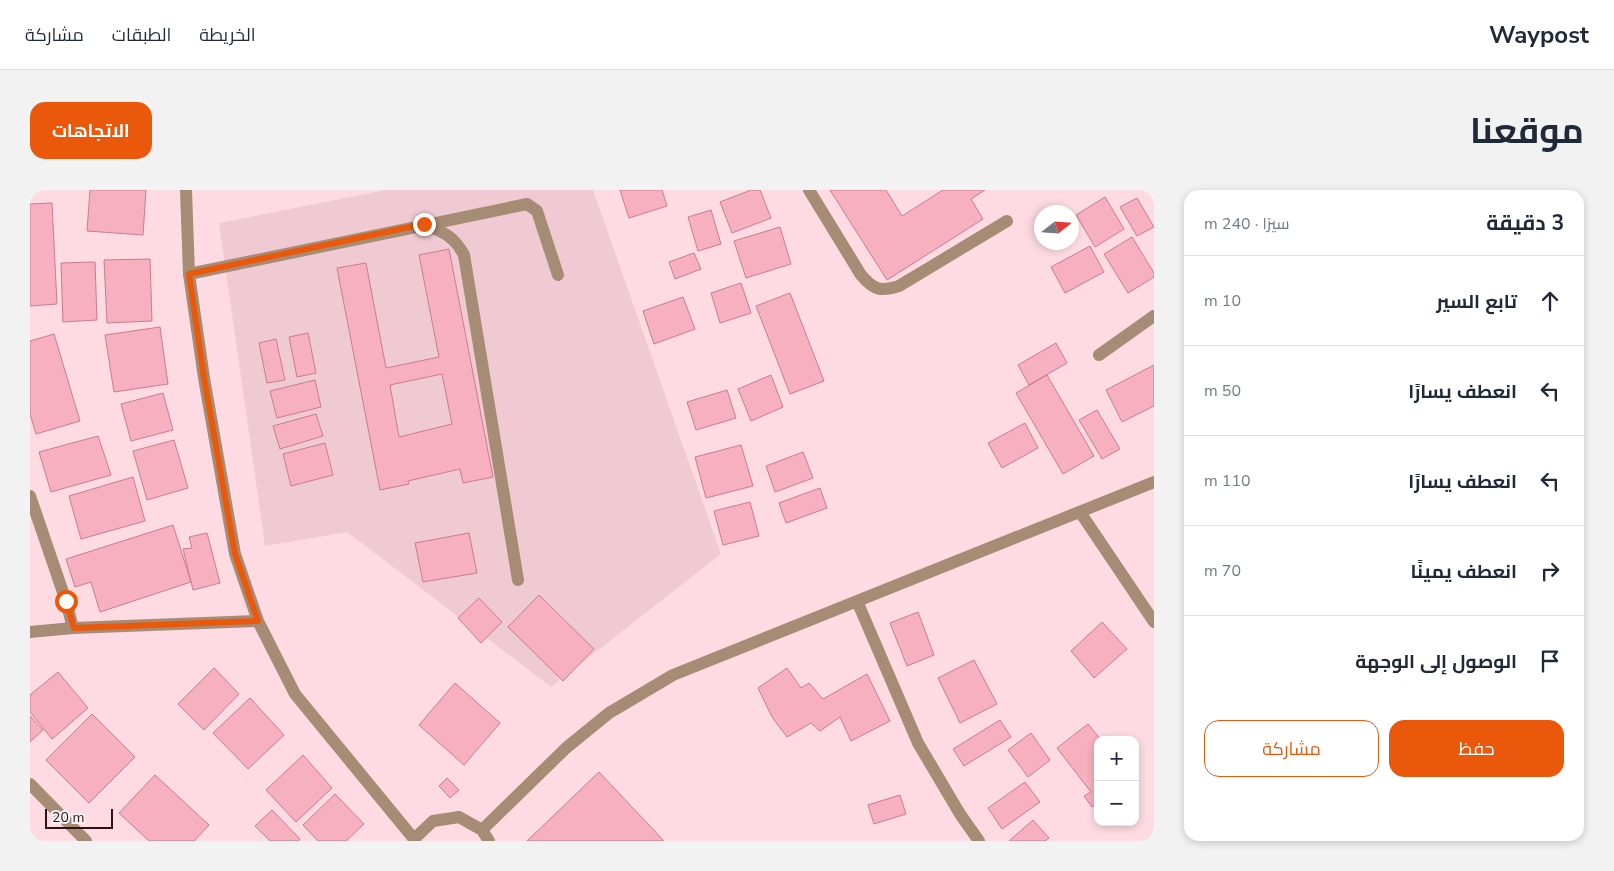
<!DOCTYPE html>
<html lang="ar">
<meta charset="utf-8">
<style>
body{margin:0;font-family:"Nunito Sans",Cairo,sans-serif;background:#f2f2f3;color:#1f2937;direction:rtl}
.controls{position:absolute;right:15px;bottom:15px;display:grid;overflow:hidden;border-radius:10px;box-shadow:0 2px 8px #0003}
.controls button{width:45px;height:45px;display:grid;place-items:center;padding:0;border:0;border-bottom:1px solid #e0e1e3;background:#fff;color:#1f2937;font:25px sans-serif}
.compass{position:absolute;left:1004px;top:15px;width:45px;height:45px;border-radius:50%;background:#fff;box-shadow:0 2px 8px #0003;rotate:73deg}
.scale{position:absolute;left:15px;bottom:12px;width:68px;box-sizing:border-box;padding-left:5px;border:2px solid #2e1018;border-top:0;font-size:14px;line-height:18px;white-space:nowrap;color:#2e1018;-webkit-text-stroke:4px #f2f2f2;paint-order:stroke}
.stop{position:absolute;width:15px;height:15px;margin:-11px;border:4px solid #ea580c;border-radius:50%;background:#fff}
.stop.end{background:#ea580c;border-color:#fff;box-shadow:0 1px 5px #0008}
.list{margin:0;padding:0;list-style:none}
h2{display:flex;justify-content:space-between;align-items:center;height:65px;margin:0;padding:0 20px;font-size:21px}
h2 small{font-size:16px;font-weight:400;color:#747a83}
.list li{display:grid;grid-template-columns:32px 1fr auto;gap:15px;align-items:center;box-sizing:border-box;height:90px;padding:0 20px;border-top:1px solid #e0e1e3}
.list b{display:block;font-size:19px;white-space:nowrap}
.list em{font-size:16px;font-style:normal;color:#747a83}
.actions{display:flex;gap:10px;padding:15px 20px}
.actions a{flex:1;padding:11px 0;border:1px solid #ea580c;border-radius:15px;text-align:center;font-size:18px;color:#ea580c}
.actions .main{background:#ea580c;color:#fff}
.icon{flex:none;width:28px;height:28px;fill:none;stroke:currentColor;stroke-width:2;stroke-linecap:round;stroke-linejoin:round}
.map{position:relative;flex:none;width:1124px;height:651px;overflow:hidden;direction:ltr;border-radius:15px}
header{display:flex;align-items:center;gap:30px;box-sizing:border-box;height:70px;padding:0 25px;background:#fff;border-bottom:1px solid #e0e1e3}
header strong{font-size:24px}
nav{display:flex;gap:28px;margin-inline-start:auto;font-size:18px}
.intro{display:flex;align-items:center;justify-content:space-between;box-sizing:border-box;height:120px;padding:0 30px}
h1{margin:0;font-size:35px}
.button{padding:12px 22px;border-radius:15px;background:#ea580c;color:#fff;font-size:18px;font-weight:700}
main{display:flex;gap:30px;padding:0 30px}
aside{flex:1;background:#fff;border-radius:15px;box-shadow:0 2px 8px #0003}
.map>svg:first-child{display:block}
</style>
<header>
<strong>Waypost</strong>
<nav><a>الخريطة</a><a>الطبقات</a><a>مشاركة</a></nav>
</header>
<div class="intro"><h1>موقعنا</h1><a class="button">الاتجاهات</a></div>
<main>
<aside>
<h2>3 دقيقة<small>سيرًا · 240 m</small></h2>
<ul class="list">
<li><svg class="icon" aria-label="ahead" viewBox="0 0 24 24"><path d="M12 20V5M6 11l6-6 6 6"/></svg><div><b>تابع السير</b></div><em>10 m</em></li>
<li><svg class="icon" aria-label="left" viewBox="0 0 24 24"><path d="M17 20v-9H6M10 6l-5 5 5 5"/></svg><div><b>انعطف يسارًا</b></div><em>50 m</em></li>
<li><svg class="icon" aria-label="left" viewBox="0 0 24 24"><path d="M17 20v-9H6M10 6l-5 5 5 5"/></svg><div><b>انعطف يسارًا</b></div><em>110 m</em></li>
<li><svg class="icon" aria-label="right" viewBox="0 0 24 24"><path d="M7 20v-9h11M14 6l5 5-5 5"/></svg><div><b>انعطف يمينًا</b></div><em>70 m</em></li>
<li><svg class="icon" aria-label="arrive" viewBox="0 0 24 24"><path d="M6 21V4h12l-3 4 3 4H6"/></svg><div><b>الوصول إلى الوجهة</b></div></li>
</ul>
<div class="actions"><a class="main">حفظ</a><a>مشاركة</a></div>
</aside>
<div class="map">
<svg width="1124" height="651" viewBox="0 0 1124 651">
<rect width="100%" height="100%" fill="#fedbe2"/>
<!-- built -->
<path fill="#f0cad2" d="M 356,0 L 563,0 L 691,364 L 521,497 L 317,342 L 235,356 L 189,33 Z"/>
<!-- building -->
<path fill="#f6b0c0" stroke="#cb7b8f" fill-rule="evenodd" d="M 60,0 L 116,0 L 113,45 L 57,41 Z
M 590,0 L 632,0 L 637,16 L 599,28 Z
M 721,0 L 730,0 L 741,28 L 702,43 L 690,12 Z
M 800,0 L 856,0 L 872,26 L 913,0 L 955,0 L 941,9 L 953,29 L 857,90 Z
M 1075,7 L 1094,39 L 1065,57 L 1046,25 Z
M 1107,8 L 1124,37 L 1107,46 L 1090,17 Z
M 22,13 L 27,114 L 0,116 L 0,14 Z
M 681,20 L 691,54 L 668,61 L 658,27 Z
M 750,37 L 761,74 L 716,88 L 704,51 Z
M 1102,47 L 1124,83 L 1124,87 L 1098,103 L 1074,64 Z
M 1060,56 L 1074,82 L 1035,103 L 1021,77 Z
M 419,59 L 463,287 L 433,293 L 430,279 L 378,291 L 379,294 L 350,300 L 307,78 L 336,73 L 356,178 L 409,167 L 389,65 ZM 412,184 L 422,234 L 369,247 L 360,195 Z
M 664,63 L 671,79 L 645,89 L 639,72 Z
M 120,69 L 122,131 L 77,133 L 74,70 Z
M 65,72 L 67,130 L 33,132 L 31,73 Z
M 711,93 L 721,123 L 690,133 L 681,103 Z
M 760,103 L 794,191 L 760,204 L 726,116 Z
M 653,107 L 665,139 L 624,154 L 613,121 Z
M 130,137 L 138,194 L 84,202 L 75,145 Z
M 278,143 L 286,183 L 267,187 L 259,147 Z
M 24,144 L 50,231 L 6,244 L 0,224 L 0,151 Z
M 246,149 L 255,190 L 237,193 L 229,153 Z
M 1026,153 L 1037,173 L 999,195 L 988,175 Z
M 1124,175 L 1124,216 L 1092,232 L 1076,200 Z
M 741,185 L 753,217 L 721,231 L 708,199 Z
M 1017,185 L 1064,266 L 1033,284 L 986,203 Z
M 285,190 L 291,217 L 247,228 L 240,201 Z
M 697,200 L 706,228 L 666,240 L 657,212 Z
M 133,203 L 143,240 L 101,251 L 91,214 Z
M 1067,220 L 1090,259 L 1072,269 L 1049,230 Z
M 286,224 L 293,246 L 250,259 L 243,236 Z
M 995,233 L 1008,258 L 972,278 L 958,253 Z
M 68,246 L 81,285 L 21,302 L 9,262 Z
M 144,250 L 158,298 L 117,310 L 103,261 Z
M 295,253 L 303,285 L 261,296 L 253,264 Z
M 711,255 L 723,296 L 676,308 L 665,267 Z
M 773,262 L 783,288 L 745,302 L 736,276 Z
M 103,287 L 115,331 L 51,349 L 39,306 Z
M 790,298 L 797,318 L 756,333 L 749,313 Z
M 720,312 L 729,346 L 693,355 L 684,321 Z
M 143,335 L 161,392 L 70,422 L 61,392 L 45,397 L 36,369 Z
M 177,343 L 190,393 L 163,400 L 153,359 L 162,358 L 159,347 Z
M 439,343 L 447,383 L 393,392 L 385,353 Z
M 509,405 L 564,459 L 533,491 L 478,437 Z
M 449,408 L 472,432 L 451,453 L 428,428 Z
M 888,422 L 904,465 L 877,476 L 860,433 Z
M 1072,432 L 1097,459 L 1064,488 L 1041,461 Z
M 944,470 L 967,514 L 930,533 L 908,488 Z
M 184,478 L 209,504 L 174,540 L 148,514 Z
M 757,478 L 771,498 L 779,493 L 793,509 L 837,484 L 860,531 L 821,551 L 810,527 L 790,541 L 781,533 L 757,547 L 742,527 L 728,498 Z
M 28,482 L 58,518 L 22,549 L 0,522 L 0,505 Z
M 425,493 L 470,533 L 434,575 L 389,535 Z
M 220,508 L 254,545 L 218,579 L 183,543 Z
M 62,524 L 105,567 L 59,613 L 16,570 Z
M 0,526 L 13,540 L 0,552 Z
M 970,530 L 981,547 L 934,576 L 923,559 Z
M 1058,534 L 1071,550 L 1068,550 L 1068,612 L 1062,617 L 1054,606 L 1061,602 L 1027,558 Z
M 1001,543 L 1020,570 L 998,587 L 978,560 Z
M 273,565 L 302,598 L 266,632 L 236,600 Z
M 569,582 L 634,651 L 497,651 Z
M 125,585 L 179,635 L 164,651 L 119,651 L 89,623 Z
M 417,588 L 429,600 L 420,608 L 409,596 Z
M 995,592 L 1010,612 L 972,639 L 958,618 Z
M 305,604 L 334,634 L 316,651 L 288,651 L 273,635 Z
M 870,605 L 876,624 L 844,634 L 838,615 Z
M 242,620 L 270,649 L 268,651 L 240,651 L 225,636 Z
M 1003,630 L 1019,648 L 1015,651 L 979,651 Z"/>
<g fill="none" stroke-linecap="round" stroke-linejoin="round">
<!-- lane -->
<path stroke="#a68c74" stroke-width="12" d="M 779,0 L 831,85 C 844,100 850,102 869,96 L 977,31
M 394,34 C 413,42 424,46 434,65 L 488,390
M 159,84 L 497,14 L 507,21 L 528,85"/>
<!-- street -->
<path stroke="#a68c74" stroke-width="12" d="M 156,0 L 159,84 L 174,188 L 205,364 L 228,431 L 265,504 L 384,649
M 1069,165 L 1124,126
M 0,306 L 36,411 L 43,438
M 1050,322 L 1124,432
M 827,411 L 888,553 L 930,624 L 949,651
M 0,442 L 43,438 L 228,431
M 0,594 L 56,651
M 452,640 L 536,558 L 579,523 L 643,485 L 1124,292
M 384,651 L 384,649 L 403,631 L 429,627 L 452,640 L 459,651"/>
</g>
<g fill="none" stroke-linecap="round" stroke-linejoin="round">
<!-- route -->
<path stroke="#ea580c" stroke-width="6" d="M 36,411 L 44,438 L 228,431 L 205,364 L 174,188 L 159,84 L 394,34"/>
</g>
</svg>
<div class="controls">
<button>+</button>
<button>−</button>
</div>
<svg class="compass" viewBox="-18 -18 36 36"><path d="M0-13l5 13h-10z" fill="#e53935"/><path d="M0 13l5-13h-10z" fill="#747a83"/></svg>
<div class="scale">20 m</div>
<div class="stop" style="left:36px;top:411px"></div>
<div class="stop end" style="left:394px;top:34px"></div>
</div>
</main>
